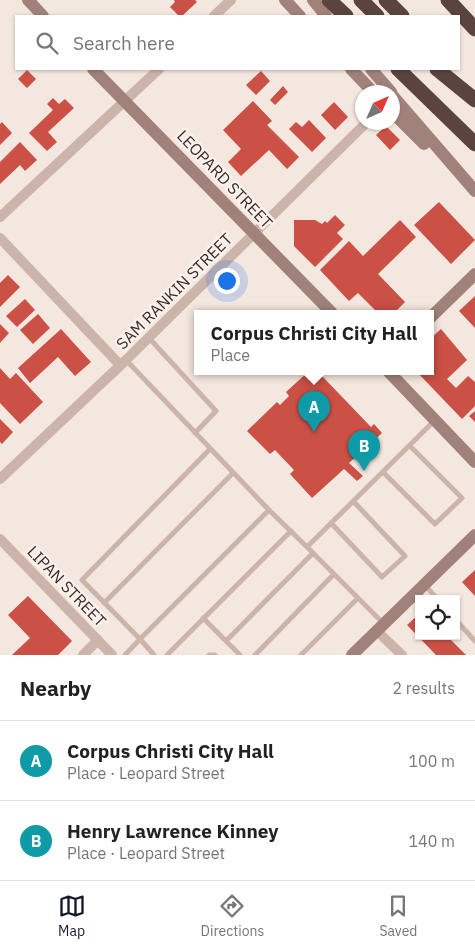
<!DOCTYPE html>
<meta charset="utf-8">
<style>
body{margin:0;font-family:"IBM Plex Sans",sans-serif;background:#f6f6f6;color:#222}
.controls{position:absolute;right:15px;bottom:15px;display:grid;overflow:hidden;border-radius:0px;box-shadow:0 1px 4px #0004}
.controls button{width:45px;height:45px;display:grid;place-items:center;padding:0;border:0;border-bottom:1px solid #e0e0e0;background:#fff;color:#222;font:25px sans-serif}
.compass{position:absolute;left:355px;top:85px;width:45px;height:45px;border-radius:50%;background:#fff;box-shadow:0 1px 4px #0004;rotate:45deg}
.you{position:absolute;left:226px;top:280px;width:18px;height:18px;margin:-12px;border:4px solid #fff;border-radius:50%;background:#1a73e8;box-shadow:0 0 0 8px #1a73e833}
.badge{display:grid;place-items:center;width:32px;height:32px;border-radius:50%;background:#111827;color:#fff;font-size:16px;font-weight:700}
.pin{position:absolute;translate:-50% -41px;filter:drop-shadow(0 1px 2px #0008)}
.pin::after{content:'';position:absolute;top:26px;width:18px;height:15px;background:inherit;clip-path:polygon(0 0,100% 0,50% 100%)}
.popup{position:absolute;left:194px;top:310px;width:240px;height:65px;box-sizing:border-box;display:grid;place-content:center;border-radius:0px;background:#fff;filter:drop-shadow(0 1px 4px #0005);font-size:16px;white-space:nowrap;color:#767676}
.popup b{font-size:19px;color:#222}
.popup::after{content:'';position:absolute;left:50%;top:100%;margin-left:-10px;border:10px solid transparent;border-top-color:#fff}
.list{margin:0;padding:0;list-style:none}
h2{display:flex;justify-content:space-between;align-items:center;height:65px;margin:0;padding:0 20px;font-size:21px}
h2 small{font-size:16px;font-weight:400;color:#767676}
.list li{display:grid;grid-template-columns:32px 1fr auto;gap:15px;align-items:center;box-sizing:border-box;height:80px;padding:0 20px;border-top:1px solid #e0e0e0}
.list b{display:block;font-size:19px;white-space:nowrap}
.list p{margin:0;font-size:16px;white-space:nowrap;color:#767676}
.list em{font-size:16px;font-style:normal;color:#767676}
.icon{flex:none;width:28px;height:28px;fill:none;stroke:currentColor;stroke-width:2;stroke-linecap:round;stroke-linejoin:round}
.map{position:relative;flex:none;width:475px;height:655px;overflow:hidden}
.search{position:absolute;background:#fff;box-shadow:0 1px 4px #0004;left:15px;right:15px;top:15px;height:55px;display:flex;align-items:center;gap:12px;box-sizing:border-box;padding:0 18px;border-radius:0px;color:#767676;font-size:19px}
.sheet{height:225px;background:#fff}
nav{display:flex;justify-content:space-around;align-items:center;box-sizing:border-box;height:70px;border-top:1px solid #e0e0e0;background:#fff;font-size:14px;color:#767676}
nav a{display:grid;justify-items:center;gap:2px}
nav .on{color:#111827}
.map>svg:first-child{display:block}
</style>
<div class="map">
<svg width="475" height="655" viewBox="0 0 475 655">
<rect width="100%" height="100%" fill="#f4e7df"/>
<!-- building -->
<path fill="#cb5045" d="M 174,0 L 195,0 L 197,2 L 182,16 L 179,16 L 170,7 L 175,2 Z
M 27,70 L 36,79 L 27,88 L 18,79 Z
M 261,71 L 270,81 L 256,95 L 246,85 Z
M 283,86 L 288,92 L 275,105 L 270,100 Z
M 53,98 L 59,104 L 65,99 L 74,108 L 48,132 L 57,142 L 47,151 L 29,133 L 53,110 L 47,104 Z
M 253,101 L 272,121 L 267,125 L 299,157 L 287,169 L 269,150 L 241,176 L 228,162 L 241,149 L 223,130 Z
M 334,102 L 348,117 L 335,130 L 321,115 Z
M 309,120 L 326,138 L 312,152 L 289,129 L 296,122 L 302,127 Z
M 2,122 L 12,133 L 0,145 L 0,124 Z
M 386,126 L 400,140 L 390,150 L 376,135 Z
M 20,142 L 37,160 L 25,171 L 20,165 L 0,184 L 0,162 Z
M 439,202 L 475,240 L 451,264 L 414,225 Z
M 335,215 L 345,225 L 337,233 L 343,239 L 315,267 L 294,246 L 294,220 L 315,220 L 322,224 L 325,221 L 327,223 Z
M 400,220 L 416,237 L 378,274 L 405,302 L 394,313 L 378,313 L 358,293 L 349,301 L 320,270 L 349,241 L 363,256 Z
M 8,275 L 20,287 L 0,307 L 0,283 Z
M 475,296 L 475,328 L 459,311 Z
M 25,299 L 35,310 L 17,327 L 6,316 Z
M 38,314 L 50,328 L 33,344 L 20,330 Z
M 0,324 L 9,333 L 0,343 Z
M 61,329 L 91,362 L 75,376 L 58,357 L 30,383 L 18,368 Z
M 441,329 L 467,360 L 447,379 L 456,388 L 468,376 L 475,382 L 475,406 L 462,419 L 416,371 L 430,371 L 430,339 Z
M 0,368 L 10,379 L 16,373 L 43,402 L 20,424 L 0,403 Z
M 309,371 L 321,371 L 324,373 L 322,376 L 371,427 L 374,424 L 382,433 L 349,463 L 363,476 L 357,481 L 344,469 L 312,498 L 290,474 L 294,470 L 275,450 L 270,454 L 247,431 L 277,402 L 280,405 L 289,396 L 286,392 Z
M 475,411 L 475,422 L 469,416 Z
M 0,419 L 13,432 L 2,444 L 0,442 Z
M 475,570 L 475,596 L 462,582 Z
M 28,596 L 72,641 L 58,655 L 12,655 L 30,638 L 8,615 Z
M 419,614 L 419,636 L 447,636 L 466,655 L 436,655 L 407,625 Z"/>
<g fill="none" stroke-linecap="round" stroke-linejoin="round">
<!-- lane -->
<path stroke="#cdb4aa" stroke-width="5" d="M 149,338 L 216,411 L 195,433
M 126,360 L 269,510
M 384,473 L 435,524 L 462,498 L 410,446
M 331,523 L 382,577 L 405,556 L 354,502
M 425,585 L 437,599
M 104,603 L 233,473
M 203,618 L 240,655
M 456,620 L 475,641
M 383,623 L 307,547 L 434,421
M 226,641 L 313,553
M 125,655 L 140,639 L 82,580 L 210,449
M 154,655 L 140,639 L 269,510 L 307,547
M 167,655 L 291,531
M 209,655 L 215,655
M 255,655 L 334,574
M 301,655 L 358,598"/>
<!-- street -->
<path stroke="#cdb4aa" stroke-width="10" d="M 214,16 L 231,0
M 0,217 L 159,69
M 0,238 L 120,365
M 0,479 L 126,360 L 367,122
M 0,539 L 112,655
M 377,631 L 402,655
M 83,655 L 98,640"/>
<!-- secondary -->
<path stroke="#a1827b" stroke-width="12" d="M 28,0 L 43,16
M 285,0 L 300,16
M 313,0 L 326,16
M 93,69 L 332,313
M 351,69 L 373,92
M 371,69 L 391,92
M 392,95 L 475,191
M 392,112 L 424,144
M 430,318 L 475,274
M 388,371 L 475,462
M 352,655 L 475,535"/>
<!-- highway -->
<path stroke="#5b4440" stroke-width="15" d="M 329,0 L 346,16
M 361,0 L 377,16
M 386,0 L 402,16
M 448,0 L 475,29
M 398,69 L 475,144
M 437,69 L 475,100"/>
</g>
<g text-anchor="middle" stroke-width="5" stroke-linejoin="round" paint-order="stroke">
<!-- street labels -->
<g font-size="16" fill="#3a2c2a" stroke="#fbf2ec">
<text transform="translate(225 179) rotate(46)" y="6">LEOPARD STREET</text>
<text transform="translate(174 291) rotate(-45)" y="6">SAM RANKIN STREET</text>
<text transform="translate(67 586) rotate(46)" y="6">LIPAN STREET</text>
</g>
</g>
</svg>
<div class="controls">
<button><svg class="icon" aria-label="locate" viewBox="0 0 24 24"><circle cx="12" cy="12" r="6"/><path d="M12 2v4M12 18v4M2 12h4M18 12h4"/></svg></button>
</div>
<svg class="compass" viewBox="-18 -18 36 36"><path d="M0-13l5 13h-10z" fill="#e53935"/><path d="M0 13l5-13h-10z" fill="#767676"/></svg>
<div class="you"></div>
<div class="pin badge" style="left:314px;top:432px;background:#0f9aa8">A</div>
<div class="popup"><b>Corpus Christi City Hall</b>Place</div>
<div class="pin badge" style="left:364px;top:471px;background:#0f9aa8">B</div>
<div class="search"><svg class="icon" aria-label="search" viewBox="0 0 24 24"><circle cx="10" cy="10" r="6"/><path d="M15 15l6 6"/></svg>Search here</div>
</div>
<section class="sheet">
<h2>Nearby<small>2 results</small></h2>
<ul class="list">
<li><span class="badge" style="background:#0f9aa8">A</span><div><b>Corpus Christi City Hall</b><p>Place · Leopard Street</p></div><em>100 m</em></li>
<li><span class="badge" style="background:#0f9aa8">B</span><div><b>Henry Lawrence Kinney</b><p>Place · Leopard Street</p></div><em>140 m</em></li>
</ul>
</section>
<nav>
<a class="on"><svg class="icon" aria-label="map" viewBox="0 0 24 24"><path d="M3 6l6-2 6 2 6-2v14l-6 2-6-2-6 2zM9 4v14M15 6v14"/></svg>Map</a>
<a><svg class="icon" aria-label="directions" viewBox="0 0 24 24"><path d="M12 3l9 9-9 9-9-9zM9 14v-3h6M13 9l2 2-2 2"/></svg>Directions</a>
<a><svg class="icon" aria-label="saved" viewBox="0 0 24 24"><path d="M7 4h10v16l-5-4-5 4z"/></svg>Saved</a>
</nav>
